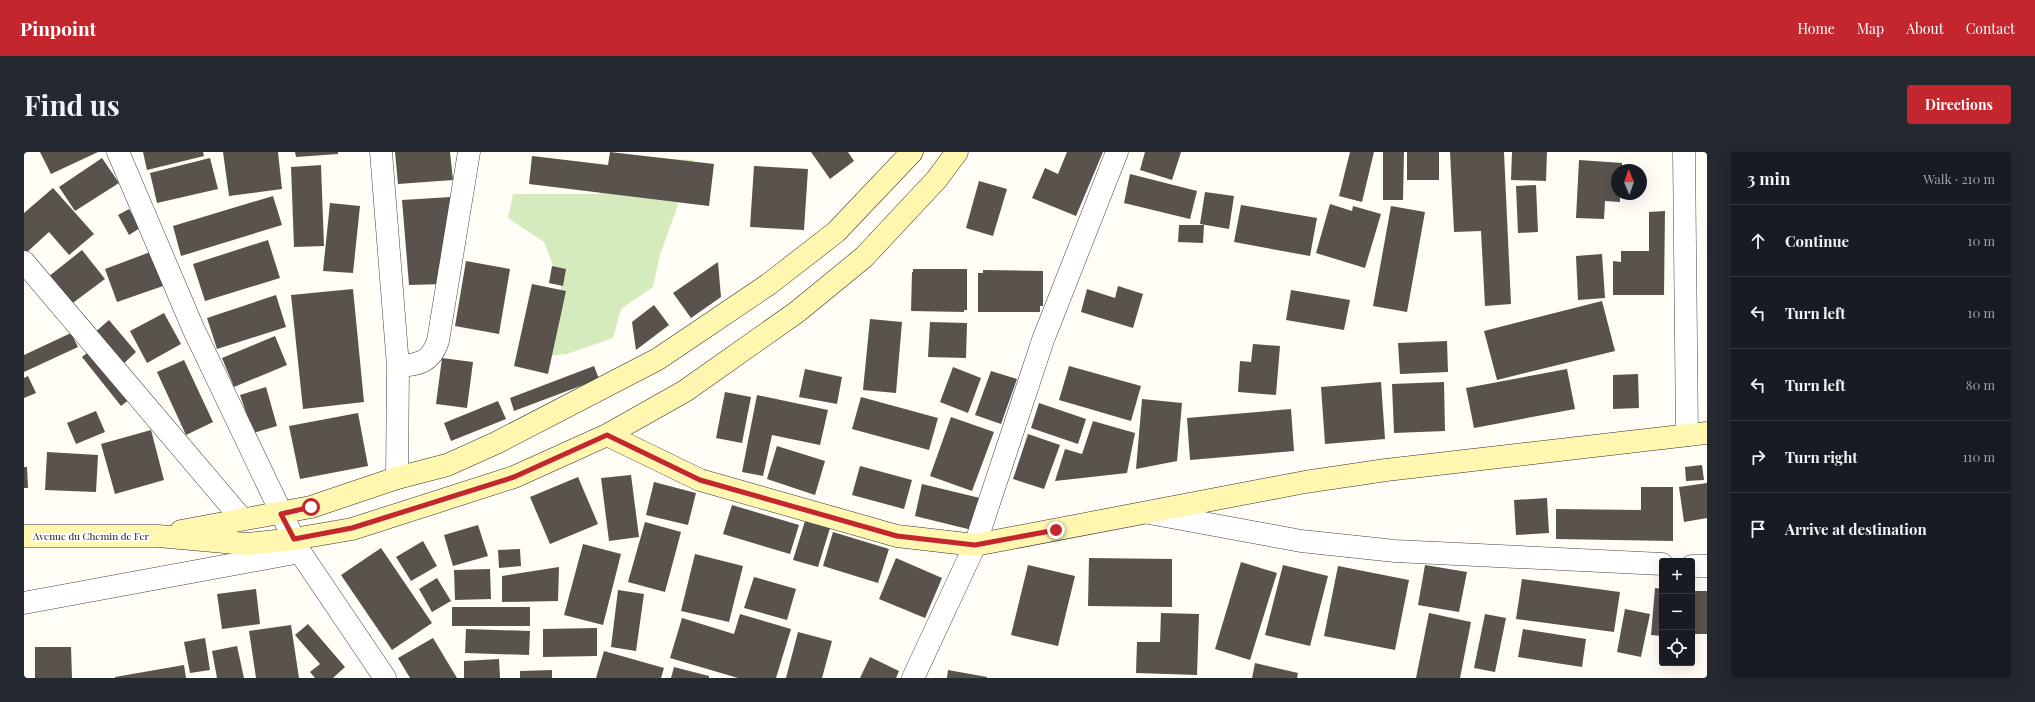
<!DOCTYPE html>
<meta charset="utf-8">
<style>
body{margin:0;font-family:"Playfair Display",serif;background:#242831;color:#f1f3f6}
.controls{position:absolute;right:12px;bottom:12px;display:grid;overflow:hidden;border-radius:4px;box-shadow:0 4px 16px #0002}
.controls button{width:36px;height:36px;display:grid;place-items:center;padding:0;border:0;border-bottom:1px solid #363941;background:#171b24;color:#f1f3f6;font:20px sans-serif}
.compass{position:absolute;left:1587px;top:12px;width:36px;height:36px;border-radius:50%;background:#171b24;box-shadow:0 4px 16px #0002;rotate:358deg}
.stop{position:absolute;width:12px;height:12px;margin:-9px;border:3px solid #c4262e;border-radius:50%;background:#fff}
.stop.end{background:#c4262e;border-color:#fff;box-shadow:0 1px 4px #0008}
.list{margin:0;padding:0;list-style:none}
h2{display:flex;justify-content:space-between;align-items:center;height:52px;margin:0;padding:0 16px;font-size:17px}
h2 small{font-size:13px;font-weight:400;color:#9ea1a6}
.list li{display:grid;grid-template-columns:26px 1fr auto;gap:12px;align-items:center;box-sizing:border-box;height:72px;padding:0 16px;border-top:1px solid #363941}
.list b{display:block;font-size:15px;white-space:nowrap}
.list em{font-size:13px;font-style:normal;color:#9ea1a6}
.icon{flex:none;width:22px;height:22px;fill:none;stroke:currentColor;stroke-width:2;stroke-linecap:round;stroke-linejoin:round}
.map{position:relative;flex:none;width:1683px;height:526px;overflow:hidden;border-radius:4px}
header{display:flex;align-items:center;gap:24px;box-sizing:border-box;height:56px;padding:0 20px;background:#c4262e;color:#fff}
header strong{font-size:19px}
nav{display:flex;gap:22px;margin-inline-start:auto;font-size:14px}
.intro{display:flex;align-items:center;justify-content:space-between;box-sizing:border-box;height:96px;padding:0 24px}
h1{margin:0;font-size:28px}
.button{padding:10px 18px;border-radius:4px;background:#c4262e;color:#fff;font-size:14px;font-weight:700}
main{display:flex;gap:24px;padding:0 24px}
aside{flex:1;background:#171b24;border-radius:4px;box-shadow:0 4px 16px #0002}
.map>svg:first-child{display:block}
</style>
<header>
<strong>Pinpoint</strong>
<nav><a>Home</a><a>Map</a><a>About</a><a>Contact</a></nav>
</header>
<div class="intro"><h1>Find us</h1><a class="button">Directions</a></div>
<main>
<div class="map">
<svg width="1683" height="526" viewBox="0 0 1683 526">
<rect width="100%" height="100%" fill="#fffdf5"/>
<!-- green -->
<path fill="#d5ebbd" d="M 604,5 L 670,8 L 636,103 L 629,135 L 597,157 L 589,186 L 543,202 L 525,204 L 537,134 L 520,90 L 484,66 L 489,42 L 575,42 Z"/>
<!-- building -->
<path fill="#5a524d" d="M 16,0 L 74,0 L 27,22 Z
M 119,0 L 179,0 L 180,4 L 123,18 Z
M 199,0 L 254,0 L 258,37 L 205,44 Z
M 271,0 L 314,0 L 314,2 L 272,5 Z
M 371,0 L 426,0 L 429,28 L 374,32 Z
M 586,0 L 690,12 L 685,54 L 505,32 L 508,4 L 584,13 Z
M 787,0 L 824,0 L 830,9 L 806,27 Z
M 1043,0 L 1079,0 L 1052,64 L 1008,46 L 1021,16 L 1034,22 Z
M 1121,0 L 1157,0 L 1148,28 L 1116,18 Z
M 1326,0 L 1350,0 L 1338,50 L 1315,44 Z
M 1359,0 L 1380,0 L 1379,48 L 1359,48 Z
M 1383,0 L 1415,0 L 1415,28 L 1383,28 Z
M 1426,0 L 1480,0 L 1487,152 L 1461,154 L 1457,79 L 1430,80 Z
M 1488,0 L 1523,0 L 1522,29 L 1487,28 Z
M 78,6 L 95,31 L 51,59 L 35,35 Z
M 186,6 L 194,37 L 133,51 L 126,21 Z
M 1555,8 L 1598,11 L 1598,18 L 1593,18 L 1593,42 L 1596,42 L 1596,50 L 1581,49 L 1580,67 L 1552,66 Z
M 297,13 L 300,94 L 270,95 L 267,15 Z
M 730,14 L 784,17 L 780,78 L 726,75 Z
M 1106,22 L 1173,39 L 1166,67 L 1100,51 Z
M 955,29 L 983,37 L 969,84 L 942,76 Z
M 1512,33 L 1514,80 L 1494,81 L 1492,34 Z
M 29,36 L 70,82 L 45,103 L 25,80 L 2,101 L 0,98 L 0,61 Z
M 1181,40 L 1210,44 L 1205,77 L 1176,72 Z
M 249,44 L 258,73 L 157,104 L 149,74 Z
M 427,45 L 420,132 L 385,133 L 378,48 Z
M 306,51 L 336,54 L 329,121 L 299,119 Z
M 1306,52 L 1328,59 L 1329,54 L 1357,62 L 1341,116 L 1292,101 Z
M 1217,53 L 1293,66 L 1286,104 L 1210,90 Z
M 1367,54 L 1401,60 L 1383,160 L 1349,154 Z
M 105,57 L 116,76 L 105,83 L 94,63 Z
M 1641,59 L 1640,143 L 1589,143 L 1589,109 L 1597,110 L 1597,99 L 1625,99 L 1625,60 Z
M 1155,73 L 1180,73 L 1179,91 L 1154,90 Z
M 244,88 L 256,126 L 181,149 L 169,112 Z
M 58,98 L 81,127 L 46,153 L 24,125 Z
M 129,99 L 142,133 L 93,150 L 81,117 Z
M 1578,102 L 1581,146 L 1554,148 L 1552,104 Z
M 442,109 L 486,117 L 475,182 L 431,174 Z
M 694,110 L 697,145 L 667,166 L 649,141 Z
M 528,114 L 542,117 L 539,134 L 525,131 Z
M 889,117 L 943,117 L 943,158 L 940,158 L 940,160 L 887,159 L 888,120 L 889,120 Z
M 959,118 L 1019,119 L 1019,154 L 1016,154 L 1016,160 L 954,160 L 954,121 L 959,121 Z
M 508,132 L 542,139 L 524,222 L 490,214 Z
M 1094,134 L 1119,142 L 1109,176 L 1057,160 L 1063,137 L 1091,146 Z
M 329,137 L 340,250 L 279,257 L 267,143 Z
M 1267,138 L 1326,148 L 1320,178 L 1262,168 Z
M 252,143 L 262,175 L 193,197 L 183,166 Z
M 1578,149 L 1591,199 L 1473,228 L 1460,179 Z
M 630,153 L 645,173 L 612,198 L 608,170 Z
M 140,161 L 157,192 L 123,211 L 106,179 Z
M 846,167 L 878,170 L 872,241 L 839,238 Z
M 85,168 L 112,200 L 97,214 L 69,182 Z
M 906,170 L 943,171 L 942,206 L 904,205 Z
M 47,181 L 54,195 L 0,220 L 0,203 Z
M 251,184 L 263,213 L 210,235 L 198,206 Z
M 1423,189 L 1424,220 L 1376,222 L 1374,191 Z
M 1229,192 L 1256,194 L 1252,243 L 1214,240 L 1216,209 L 1227,210 Z
M 68,197 L 106,247 L 97,254 L 58,205 Z
M 418,206 L 449,210 L 443,256 L 412,252 Z
M 160,208 L 189,270 L 162,283 L 133,220 Z
M 570,214 L 575,227 L 490,259 L 486,246 Z
M 1045,214 L 1117,234 L 1107,269 L 1035,248 Z
M 929,215 L 957,226 L 944,261 L 916,250 Z
M 781,217 L 818,225 L 813,252 L 775,245 Z
M 1543,217 L 1551,257 L 1450,276 L 1442,236 Z
M 967,219 L 993,227 L 977,272 L 951,263 Z
M 1614,222 L 1615,256 L 1589,257 L 1589,223 Z
M 4,224 L 12,241 L 0,246 L 0,226 Z
M 1357,230 L 1361,287 L 1301,292 L 1297,235 Z
M 1420,230 L 1421,279 L 1370,281 L 1368,232 Z
M 242,235 L 253,274 L 229,281 L 216,243 Z
M 701,240 L 727,245 L 718,291 L 692,286 Z
M 733,243 L 804,258 L 796,293 L 748,283 L 739,324 L 718,320 Z
M 837,245 L 914,266 L 905,298 L 828,277 Z
M 1118,247 L 1158,251 L 1153,309 L 1112,317 Z
M 474,249 L 482,267 L 427,289 L 420,271 Z
M 1015,251 L 1062,267 L 1054,292 L 1007,276 Z
M 1267,257 L 1270,299 L 1166,308 L 1163,266 Z
M 72,259 L 81,280 L 52,292 L 43,271 Z
M 334,261 L 344,314 L 276,327 L 265,274 Z
M 927,265 L 970,280 L 948,339 L 906,324 Z
M 1069,269 L 1111,281 L 1103,321 L 1031,329 L 1041,297 L 1058,302 Z
M 127,278 L 140,328 L 91,342 L 77,292 Z
M 1004,282 L 1036,293 L 1020,337 L 989,327 Z
M 753,294 L 801,309 L 791,343 L 743,327 Z
M 23,300 L 74,303 L 72,340 L 21,338 Z
M 1678,313 L 1680,328 L 1662,329 L 1661,315 Z
M 836,314 L 888,328 L 880,357 L 828,343 Z
M 0,315 L 3,315 L 4,336 L 0,336 Z
M 607,323 L 615,385 L 585,389 L 577,326 Z
M 554,325 L 574,372 L 526,392 L 506,345 Z
M 630,330 L 672,341 L 664,373 L 622,363 Z
M 1683,331 L 1683,366 L 1660,370 L 1655,335 Z
M 898,332 L 960,347 L 952,379 L 891,364 Z
M 1617,335 L 1649,335 L 1649,389 L 1532,387 L 1532,357 L 1617,358 Z
M 1523,346 L 1525,381 L 1492,383 L 1490,348 Z
M 708,353 L 775,373 L 766,402 L 699,382 Z
M 781,369 L 806,376 L 794,415 L 769,408 Z
M 621,370 L 657,380 L 641,440 L 604,430 Z
M 454,373 L 464,404 L 429,414 L 420,383 Z
M 809,380 L 865,397 L 854,431 L 799,414 Z
M 399,389 L 413,414 L 387,429 L 372,405 Z
M 559,392 L 597,402 L 579,473 L 540,463 Z
M 357,396 L 408,471 L 368,498 L 317,423 Z
M 496,397 L 497,414 L 475,416 L 474,398 Z
M 671,402 L 719,414 L 705,470 L 657,459 Z
M 872,406 L 918,426 L 901,466 L 855,447 Z
M 1065,406 L 1148,407 L 1148,455 L 1064,454 Z
M 1217,410 L 1253,421 L 1226,508 L 1191,497 Z
M 1004,413 L 1051,424 L 1034,494 L 987,483 Z
M 1259,413 L 1304,424 L 1286,494 L 1241,483 Z
M 1401,413 L 1443,420 L 1435,460 L 1394,453 Z
M 1314,414 L 1385,428 L 1371,498 L 1300,484 Z
M 535,415 L 534,449 L 478,450 L 478,424 Z
M 466,417 L 467,447 L 431,448 L 430,418 Z
M 730,425 L 772,437 L 763,468 L 720,456 Z
M 413,426 L 427,449 L 408,460 L 395,437 Z
M 1498,427 L 1596,440 L 1590,480 L 1492,467 Z
M 1631,436 L 1638,437 L 1638,484 L 1627,483 Z
M 232,437 L 236,472 L 198,477 L 193,442 Z
M 594,438 L 620,442 L 612,499 L 587,495 Z
M 1668,439 L 1683,439 L 1683,482 L 1668,482 Z
M 428,455 L 506,455 L 506,474 L 428,474 Z
M 1601,457 L 1626,462 L 1617,505 L 1593,500 Z
M 1137,461 L 1175,462 L 1173,523 L 1112,521 L 1113,490 L 1136,490 Z
M 1405,461 L 1447,470 L 1436,526 L 1392,526 Z
M 716,462 L 767,477 L 752,526 L 714,526 L 646,506 L 658,466 L 710,482 Z
M 1461,462 L 1482,466 L 1471,520 L 1450,516 Z
M 284,472 L 321,515 L 309,526 L 291,526 L 286,520 L 296,512 L 271,483 Z
M 267,473 L 275,526 L 232,526 L 225,479 Z
M 573,476 L 573,504 L 519,505 L 519,477 Z
M 442,477 L 506,479 L 505,503 L 441,501 Z
M 1499,477 L 1562,487 L 1558,515 L 1494,505 Z
M 774,480 L 808,489 L 798,526 L 762,526 Z
M 181,486 L 186,518 L 166,521 L 160,490 Z
M 409,486 L 433,526 L 386,526 L 374,506 Z
M 213,494 L 220,526 L 193,526 L 188,499 Z
M 11,495 L 47,495 L 48,526 L 11,526 Z
M 580,499 L 640,516 L 637,526 L 572,526 Z
M 846,505 L 875,519 L 872,526 L 836,526 Z
M 475,507 L 476,526 L 440,526 L 440,509 Z
M 1231,511 L 1274,521 L 1273,526 L 1228,526 Z
M 160,513 L 162,526 L 91,526 L 91,525 Z
M 650,515 L 685,524 L 685,526 L 647,526 Z
M 528,518 L 528,526 L 496,526 L 496,519 Z
M 924,518 L 963,525 L 963,526 L 923,526 Z"/>
<g fill="none" stroke-linecap="round" stroke-linejoin="round">
<defs>
<path id="street" d="M 94,0 L 169,176 L 276,400 L 361,526
M 357,0 L 374,214 L 373,326
M 1660,0 L 1663,283
M 0,110 L 218,367
M 374,214 C 395,213 407,210 414,189 L 445,0
M 1125,361 L 1277,389 L 1371,399 L 1638,412
M 1668,414 L 1683,414
M 0,451 L 276,400
M 889,526 L 951,393 L 1019,188 L 1093,0"/>
<path id="secondary" d="M 583,283 L 676,328 L 873,384 L 951,393 L 1281,330 L 1362,318 L 1683,281
M 157,379 L 287,355 L 373,326 L 423,313 L 472,291 L 634,207 L 745,132 L 812,80 L 888,0
M 0,384 L 134,384 L 223,392 L 270,387 L 328,377 L 490,325 L 583,283 L 661,239 L 773,160 L 840,105 L 913,27 L 933,0"/>
</defs>
<!-- street casing -->
<use href="#street" stroke="#444" stroke-width="23"/>
<!-- secondary casing -->
<use href="#secondary" stroke="#333" stroke-width="23"/>
<!-- street -->
<use href="#street" stroke="#fff" stroke-width="22"/>
<!-- secondary -->
<use href="#secondary" stroke="#fff6b0" stroke-width="22"/>
</g>
<g fill="none" stroke-linecap="round" stroke-linejoin="round">
<!-- route -->
<path stroke="#c4262e" stroke-width="5" d="M 287,355 L 257,362 L 270,387 L 328,376 L 490,325 L 583,283 L 676,328 L 873,384 L 951,393 L 1032,378"/>
</g>
<g text-anchor="middle" stroke-width="4" stroke-linejoin="round" paint-order="stroke">
<!-- street labels -->
<g font-size="10" fill="#111" stroke="#fff">
<text x="67" y="388">Avenue du Chemin de Fer</text>
</g>
</g>
</svg>
<div class="controls">
<button>+</button>
<button>−</button>
<button><svg class="icon" aria-label="locate" viewBox="0 0 24 24"><circle cx="12" cy="12" r="6"/><path d="M12 2v4M12 18v4M2 12h4M18 12h4"/></svg></button>
</div>
<svg class="compass" viewBox="-18 -18 36 36"><path d="M0-13l5 13h-10z" fill="#e53935"/><path d="M0 13l5-13h-10z" fill="#9ea1a6"/></svg>
<div class="stop" style="left:287px;top:355px"></div>
<div class="stop end" style="left:1032px;top:378px"></div>
</div>
<aside>
<h2>3 min<small>Walk · 210 m</small></h2>
<ul class="list">
<li><svg class="icon" aria-label="ahead" viewBox="0 0 24 24"><path d="M12 20V5M6 11l6-6 6 6"/></svg><div><b>Continue</b></div><em>10 m</em></li>
<li><svg class="icon" aria-label="left" viewBox="0 0 24 24"><path d="M17 20v-9H6M10 6l-5 5 5 5"/></svg><div><b>Turn left</b></div><em>10 m</em></li>
<li><svg class="icon" aria-label="left" viewBox="0 0 24 24"><path d="M17 20v-9H6M10 6l-5 5 5 5"/></svg><div><b>Turn left</b></div><em>80 m</em></li>
<li><svg class="icon" aria-label="right" viewBox="0 0 24 24"><path d="M7 20v-9h11M14 6l5 5-5 5"/></svg><div><b>Turn right</b></div><em>110 m</em></li>
<li><svg class="icon" aria-label="arrive" viewBox="0 0 24 24"><path d="M6 21V4h12l-3 4 3 4H6"/></svg><div><b>Arrive at destination</b></div></li>
</ul>
</aside>
</main>
